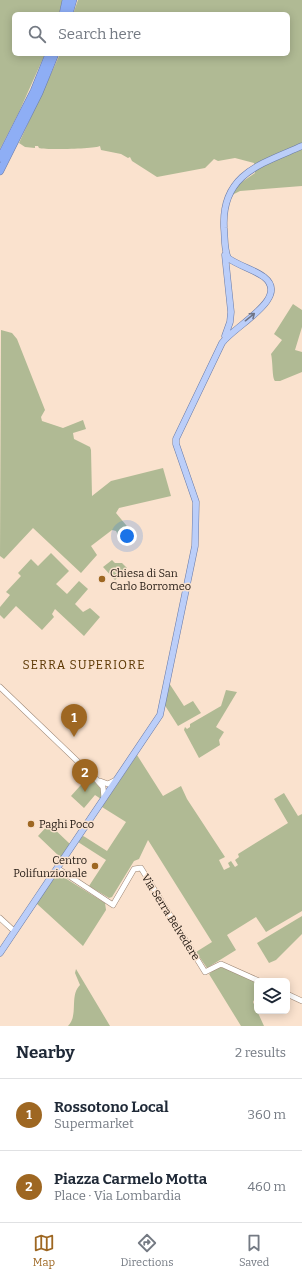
<!DOCTYPE html>
<meta charset="utf-8">
<style>
body{margin:0;font-family:Bitter,serif;background:#f6f6f7;color:#1f2937}
.controls{position:absolute;right:12px;bottom:12px;display:grid;overflow:hidden;border-radius:6px;box-shadow:0 2px 10px #0003}
.controls button{width:36px;height:36px;display:grid;place-items:center;padding:0;border:0;border-bottom:1px solid #e0e1e3;background:#fff;color:#1f2937;font:20px sans-serif}
.you{position:absolute;left:127px;top:536px;width:14px;height:14px;margin:-10px;border:3px solid #fff;border-radius:50%;background:#1a73e8;box-shadow:0 0 0 6px #1a73e833}
.badge{display:grid;place-items:center;width:26px;height:26px;border-radius:50%;background:#9e6722;color:#fff;font-size:13px;font-weight:700}
.pin{position:absolute;translate:-50% -33px;filter:drop-shadow(0 1px 2px #0008)}
.pin::after{content:'';position:absolute;top:21px;width:14px;height:12px;background:inherit;clip-path:polygon(0 0,100% 0,50% 100%)}
.list{margin:0;padding:0;list-style:none}
h2{display:flex;justify-content:space-between;align-items:center;height:52px;margin:0;padding:0 16px;font-size:17px}
h2 small{font-size:13px;font-weight:400;color:#747a83}
.list li{display:grid;grid-template-columns:26px 1fr auto;gap:12px;align-items:center;box-sizing:border-box;height:72px;padding:0 16px;border-top:1px solid #e0e1e3}
.list b{display:block;font-size:15px;white-space:nowrap}
.list p{margin:0;font-size:13px;white-space:nowrap;color:#747a83}
.list em{font-size:13px;font-style:normal;color:#747a83}
.icon{flex:none;width:22px;height:22px;fill:none;stroke:currentColor;stroke-width:2;stroke-linecap:round;stroke-linejoin:round}
.map{position:relative;flex:none;width:302px;height:1026px;overflow:hidden}
.search{position:absolute;background:#fff;box-shadow:0 2px 10px #0003;left:12px;right:12px;top:12px;height:44px;display:flex;align-items:center;gap:10px;box-sizing:border-box;padding:0 14px;border-radius:6px;color:#747a83;font-size:15px}
.sheet{height:196px;background:#fff}
nav{display:flex;justify-content:space-around;align-items:center;box-sizing:border-box;height:56px;border-top:1px solid #e0e1e3;background:#fff;font-size:11px;color:#747a83}
nav a{display:grid;justify-items:center;gap:2px}
nav .on{color:#9e6722}
.map>svg:first-child{display:block}
</style>
<div class="map">
<svg width="302" height="1026" viewBox="0 0 302 1026">
<rect width="100%" height="100%" fill="#fae2ce"/>
<!-- green -->
<path fill="#b0ba94" d="M 0,0 L 63,0 L 59,14 L 14,14 L 14,54 L 45,54 L 19,112 L 0,149 Z
M 78,0 L 302,0 L 302,186 L 240,191 L 232,195 L 239,184 L 255,173 L 254,163 L 235,158 L 218,161 L 214,159 L 205,168 L 157,177 L 132,161 L 130,157 L 128,158 L 121,154 L 101,150 L 100,146 C 95,149 45,150 39,148 L 38,146 L 35,146 L 35,148 L 25,147 L 19,143 L 60,54 L 288,54 L 288,14 L 73,14 Z
M 293,304 L 302,310 L 302,327 L 295,350 L 302,352 L 302,372 L 280,381 L 275,381 C 272,378 273,362 271,354 L 282,340 L 274,334 Z
M 1,330 L 12,333 L 17,339 L 45,410 L 41,417 L 42,421 L 63,428 L 83,420 L 86,429 L 73,433 L 74,439 L 90,447 L 91,450 L 92,496 L 111,481 L 163,468 L 171,496 L 119,508 L 116,513 L 131,531 L 121,541 L 116,531 L 112,530 L 91,546 L 97,555 L 81,573 L 33,528 L 4,559 L 0,556 Z
M 51,553 L 69,571 L 56,584 L 67,594 L 79,581 L 88,589 L 75,604 L 83,612 L 90,608 L 100,617 L 84,636 L 55,609 L 52,614 L 54,617 L 42,630 L 16,606 L 4,619 L 0,615 L 0,607 L 10,595 L 6,592 L 21,576 L 18,573 L 31,559 L 38,566 Z
M 112,560 L 115,563 L 122,563 L 127,568 L 115,580 L 103,567 Z
M 169,683 L 184,706 L 193,701 L 201,713 L 178,726 L 164,704 Z
M 226,690 L 237,692 L 216,727 L 224,732 L 219,740 L 220,745 L 199,758 L 184,730 L 185,727 L 187,729 L 190,727 L 190,724 L 221,706 Z
M 137,755 L 163,796 L 181,786 L 187,799 L 225,857 L 219,860 L 224,870 L 230,867 L 228,863 L 231,861 L 235,867 L 238,865 L 235,860 L 239,857 L 238,854 L 288,823 L 274,799 L 284,793 L 298,816 L 302,814 L 302,911 L 266,932 L 256,917 L 227,935 L 236,950 L 207,968 L 196,952 L 212,942 L 148,840 L 139,859 L 134,861 L 112,897 L 109,898 L 89,886 L 106,860 L 78,842 L 83,836 L 85,837 L 107,851 L 126,822 L 102,807 Z
M 89,776 L 101,789 L 101,799 L 95,795 L 84,808 L 71,796 Z
M 49,824 L 70,844 L 61,858 L 38,836 Z
M 57,873 L 105,903 L 106,910 L 83,946 L 36,903 Z
M 302,916 L 302,934 L 276,960 L 269,963 L 257,943 Z
M 218,967 L 224,968 L 257,982 L 257,994 L 253,1002 L 264,1026 L 241,1026 L 209,974 Z
M 76,969 L 110,1026 L 68,1026 C 79,1015 69,996 80,985 L 75,973 Z"/>
<g fill="none" stroke-linecap="round" stroke-linejoin="round">
<defs>
<path id="minor" d="M 0,687 L 95,778 L 103,787 L 104,798
M 100,781 L 108,784 L 116,780
M 57,868 L 113,905 L 134,869 L 141,868 L 205,972 L 221,964 L 259,981
M 0,918 L 14,931
M 287,994 L 302,1001"/>
<path id="major" d="M 225,336 L 230,322 L 231,312 L 225,255
M 0,953 L 160,715 L 195,546 L 196,502 L 176,444 L 176,439 L 222,343 C 234,326 291,298 264,277 C 253,269 239,266 228,258 C 224,249 225,238 224,228 C 221,174 261,164 302,146"/>
<path id="highway" d="M 63,14 L 66,0
M 69,14 L 73,0
M 0,158 L 34,91 L 49,54
M 0,171 L 39,93 L 55,54"/>
</defs>
<!-- minor casing -->
<use href="#minor" stroke="#9d8674" stroke-width="6"/>
<!-- major casing -->
<use href="#major" stroke="#697aa6" stroke-width="7"/>
<!-- highway casing -->
<use href="#highway" stroke="#697aa6" stroke-width="8"/>
<!-- minor -->
<use href="#minor" stroke="#fff" stroke-width="5"/>
<!-- major -->
<use href="#major" stroke="#bbcef9" stroke-width="6"/>
<!-- highway -->
<use href="#highway" stroke="#8eaef5" stroke-width="7"/>
</g>
<!-- one-way arrows -->
<defs><path id="oneway-shaft" d="M-6 0H5M1.5-3L5.5 0L1.5 3" fill="none" stroke-width="1.6" stroke-linecap="round" stroke-linejoin="round"/></defs>
<use stroke="#6f7486" href="#oneway-shaft" transform="translate(250 317) rotate(-39)"/>
<!-- markers -->
<g fill="#9e6722" stroke="#fae2ce" stroke-width="1.5">
<circle cx="102" cy="579" r="4"/>
<circle cx="31" cy="824" r="4"/>
<circle cx="95" cy="866" r="4"/>
</g>
<g text-anchor="middle" stroke-width="3" stroke-linejoin="round" paint-order="stroke">
<!-- poi labels -->
<g font-size="11" fill="#231a13" stroke="#fae2ce" text-anchor="start">
<text x="110" y="577">Chiesa di San<tspan x="110" dy="13">Carlo Borromeo</tspan></text>
<text x="39" y="828">Paghi Poco</text>
<text x="87" y="864" text-anchor="end">Centro<tspan x="87" dy="13">Polifunzionale</tspan></text>
</g>
<!-- street labels -->
<g font-size="11" fill="#231a13" stroke="#fae2ce">
<text transform="translate(171 917) rotate(58)" y="4">Via Serra Belvedere</text>
</g>
<!-- neighbourhood labels -->
<g font-size="12" letter-spacing="1" fill="#5a3601" stroke="#fae2ce">
<text x="84" y="669">SERRA SUPERIORE</text>
</g>
</g>
</svg>
<div class="controls">
<button><svg class="icon" aria-label="layers" viewBox="0 0 24 24"><path d="M12 4l9 5-9 5-9-5zM3 14l9 5 9-5"/></svg></button>
</div>
<div class="you"></div>
<div class="pin badge" style="left:74px;top:737px">1</div>
<div class="pin badge" style="left:85px;top:792px">2</div>
<div class="search"><svg class="icon" aria-label="search" viewBox="0 0 24 24"><circle cx="10" cy="10" r="6"/><path d="M15 15l6 6"/></svg>Search here</div>
</div>
<section class="sheet">
<h2>Nearby<small>2 results</small></h2>
<ul class="list">
<li><span class="badge">1</span><div><b>Rossotono Local</b><p>Supermarket</p></div><em>360 m</em></li>
<li><span class="badge">2</span><div><b>Piazza Carmelo Motta</b><p>Place · Via Lombardia</p></div><em>460 m</em></li>
</ul>
</section>
<nav>
<a class="on"><svg class="icon" aria-label="map" viewBox="0 0 24 24"><path d="M3 6l6-2 6 2 6-2v14l-6 2-6-2-6 2zM9 4v14M15 6v14"/></svg>Map</a>
<a><svg class="icon" aria-label="directions" viewBox="0 0 24 24"><path d="M12 3l9 9-9 9-9-9zM9 14v-3h6M13 9l2 2-2 2"/></svg>Directions</a>
<a><svg class="icon" aria-label="saved" viewBox="0 0 24 24"><path d="M7 4h10v16l-5-4-5 4z"/></svg>Saved</a>
</nav>
